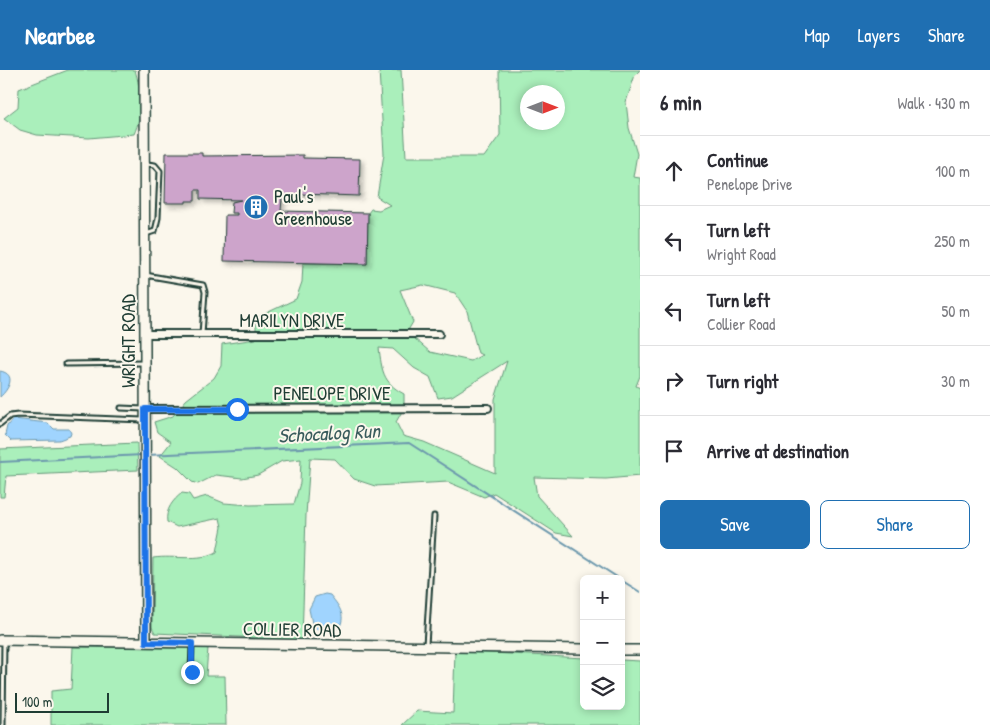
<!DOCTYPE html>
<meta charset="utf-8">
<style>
body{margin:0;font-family:"Patrick Hand",sans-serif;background:#f2f2f3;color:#2b2b33}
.controls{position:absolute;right:15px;bottom:15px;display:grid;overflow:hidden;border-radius:8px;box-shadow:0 2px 8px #0003}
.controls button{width:45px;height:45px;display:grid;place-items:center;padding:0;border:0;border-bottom:1px solid #e1e1e2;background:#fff;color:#2b2b33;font:25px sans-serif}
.compass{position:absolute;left:520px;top:15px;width:45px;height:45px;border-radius:50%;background:#fff;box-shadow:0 2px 8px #0003;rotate:90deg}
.scale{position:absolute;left:15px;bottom:12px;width:94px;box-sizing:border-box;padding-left:5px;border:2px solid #1f3d34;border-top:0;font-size:14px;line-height:18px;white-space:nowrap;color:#1f3d34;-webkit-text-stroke:4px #fbf7ec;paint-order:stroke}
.stop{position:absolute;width:15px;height:15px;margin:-11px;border:4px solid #1a73e8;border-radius:50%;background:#fff}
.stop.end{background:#1a73e8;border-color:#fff;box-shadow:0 1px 5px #0008}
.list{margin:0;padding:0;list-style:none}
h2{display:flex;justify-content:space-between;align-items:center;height:65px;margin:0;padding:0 20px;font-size:21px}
h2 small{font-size:16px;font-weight:400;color:#7c7c81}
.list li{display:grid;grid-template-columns:32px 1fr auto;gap:15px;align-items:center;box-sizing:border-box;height:70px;padding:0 20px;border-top:1px solid #e1e1e2}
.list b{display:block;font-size:19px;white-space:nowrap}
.list p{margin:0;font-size:16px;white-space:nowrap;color:#7c7c81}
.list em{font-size:16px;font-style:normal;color:#7c7c81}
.actions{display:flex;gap:10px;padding:15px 20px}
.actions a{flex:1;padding:11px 0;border:1px solid #1f6fb2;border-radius:8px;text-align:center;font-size:18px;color:#1f6fb2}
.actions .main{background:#1f6fb2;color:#fff}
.icon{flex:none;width:28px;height:28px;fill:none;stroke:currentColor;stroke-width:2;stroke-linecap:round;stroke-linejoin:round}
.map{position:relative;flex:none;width:640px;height:655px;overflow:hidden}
header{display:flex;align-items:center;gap:30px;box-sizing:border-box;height:70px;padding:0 25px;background:#1f6fb2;color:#fff}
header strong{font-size:24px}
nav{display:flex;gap:28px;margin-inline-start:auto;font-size:18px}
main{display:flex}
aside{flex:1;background:#fff}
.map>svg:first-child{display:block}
</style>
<header>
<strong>Nearbee</strong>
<nav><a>Map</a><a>Layers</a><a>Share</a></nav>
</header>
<main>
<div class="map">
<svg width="640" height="655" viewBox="0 0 640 655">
<defs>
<filter id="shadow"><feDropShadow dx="3" dy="3" stdDeviation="2.5" flood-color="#0004"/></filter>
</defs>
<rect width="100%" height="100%" fill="#fbf7ec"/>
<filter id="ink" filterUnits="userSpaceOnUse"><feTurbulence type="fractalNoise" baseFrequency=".02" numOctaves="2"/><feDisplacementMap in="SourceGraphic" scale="10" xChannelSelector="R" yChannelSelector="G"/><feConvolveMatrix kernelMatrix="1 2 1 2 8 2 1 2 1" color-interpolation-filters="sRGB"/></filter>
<g filter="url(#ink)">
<!-- green -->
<path fill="#aaefbb" stroke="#649678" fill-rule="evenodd" d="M 68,0 L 135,0 C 141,20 143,45 134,64 L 89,68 L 37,65 L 20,60 L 4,48 L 18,37 L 19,19 Z
M 379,0 L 401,0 L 406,87 L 484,87 L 500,65 L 499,0 L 640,0 L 635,5 L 626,32 L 629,58 L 637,84 L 633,107 L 640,108 L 640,306 L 636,316 L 640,318 L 640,406 L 606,409 L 534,407 L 537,426 L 573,466 L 556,463 L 494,423 L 484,427 L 448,412 L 375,416 L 354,409 L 335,389 L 310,388 L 306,445 L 302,570 L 155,563 L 152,557 L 153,488 C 175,485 198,492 217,482 L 222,457 L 220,448 L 177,457 L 167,452 C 165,440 173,430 182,423 L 189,424 L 193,430 L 207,426 L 224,433 L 250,435 L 294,434 L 300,413 L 301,389 L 282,391 L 258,405 L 242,408 L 216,405 L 198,414 L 192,412 L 177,397 L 160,386 L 171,372 L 157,362 L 154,352 L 173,346 L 186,330 L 214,308 L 221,296 L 222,274 L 256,269 L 256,248 L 296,229 L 302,212 L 303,193 L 367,194 L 368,143 L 371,139 L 379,140 L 390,135 L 377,127 L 384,84 ZM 528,22 L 558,22 L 558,52 L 528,52 ZM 423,215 L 455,223 L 467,241 L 478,283 L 482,285 L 471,291 L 430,282 L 407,262 L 413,252 L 400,220 ZM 379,278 L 393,279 L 414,298 L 430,307 L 438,328 L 452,326 L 507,291 L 495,329 L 495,403 L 424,372 L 403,366 L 396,352 L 404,338 L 404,324 C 382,312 382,300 379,278 Z
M 137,373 L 138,400 L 6,406 L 4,427 L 0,427 L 0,379 Z
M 73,577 L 208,578 L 206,606 L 225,606 L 226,655 L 51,655 L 51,621 L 71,619 Z
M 455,581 L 584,588 L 584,636 L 621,636 L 621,590 L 640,591 L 640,655 L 402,655 L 417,641 L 453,643 Z"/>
<!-- water -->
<path fill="#a0d4fe" stroke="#6c98ad" d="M 0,301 C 17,304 9,319 0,327 Z
M 13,349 L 48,353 L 54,359 L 69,359 L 71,363 L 70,366 L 59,370 L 11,371 L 5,365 L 7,356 Z
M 325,524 L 330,525 C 338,535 347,545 339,558 L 321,561 L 313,558 L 309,539 L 315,527 Z"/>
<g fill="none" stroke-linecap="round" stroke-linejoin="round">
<!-- stream -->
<path stroke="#6c98ad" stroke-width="2" d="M 147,385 L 409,373 L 620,509
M 0,392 L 143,385
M 621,510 L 640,522"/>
</g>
<!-- building -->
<path fill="#cda4cb" stroke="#1f3d34" filter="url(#shadow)" d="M 166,83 L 202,83 L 202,86 L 303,85 L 303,88 L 360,89 L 359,126 L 300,124 L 300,128 L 282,128 L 281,141 L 368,143 L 367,194 L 224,191 L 225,145 L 237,145 L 237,143 L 231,143 L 232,132 L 241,130 L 200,129 L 200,120 L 195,120 L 195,131 L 186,131 L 186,133 L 165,133 Z"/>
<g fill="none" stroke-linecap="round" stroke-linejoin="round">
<defs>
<path id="lane" d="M 146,164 L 155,161 L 158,148 L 160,101 L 155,95 L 147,94
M 145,205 L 203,215 L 205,222 L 202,264
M 66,294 L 144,293
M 121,338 L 144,339
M 0,354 L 10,346 L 18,345 L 143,350
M 426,575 L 434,446
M 191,602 L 192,574
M 3,655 L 4,571"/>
<path id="street" d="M 145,264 L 439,264
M 145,339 L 488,338"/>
<path id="secondary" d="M 144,0 L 146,572
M 0,570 L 584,579
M 621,580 L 640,580"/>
</defs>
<!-- lane casing -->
<use href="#lane" stroke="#1f3d34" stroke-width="7"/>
<!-- street casing -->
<use href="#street" stroke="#1f3d34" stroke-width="10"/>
<!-- secondary casing -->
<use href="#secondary" stroke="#1f3d34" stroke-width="12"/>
<!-- lane -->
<use href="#lane" stroke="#fbf7ec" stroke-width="3"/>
<!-- street -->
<use href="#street" stroke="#fbf7ec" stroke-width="6"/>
<!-- secondary -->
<use href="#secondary" stroke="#fbf7ec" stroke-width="9"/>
</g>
</g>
<g fill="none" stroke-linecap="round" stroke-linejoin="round" filter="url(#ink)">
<!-- route -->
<path stroke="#1a73e8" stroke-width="6" d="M 192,602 L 192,573 L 146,572 L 145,339 L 237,339"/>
</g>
<!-- icons -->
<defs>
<symbol id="building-disc" viewBox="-11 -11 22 22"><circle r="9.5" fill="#1f6fb2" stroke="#fbf7ec"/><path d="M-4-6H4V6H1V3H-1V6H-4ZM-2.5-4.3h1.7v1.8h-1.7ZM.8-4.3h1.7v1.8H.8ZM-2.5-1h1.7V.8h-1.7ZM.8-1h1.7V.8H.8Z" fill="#fff"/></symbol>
</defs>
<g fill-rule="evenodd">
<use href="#building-disc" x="242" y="123" width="28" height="28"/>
</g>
<g text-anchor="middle" stroke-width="4" stroke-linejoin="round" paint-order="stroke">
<!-- poi labels -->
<g font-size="19" fill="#1f3d34" stroke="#fbf7ec" text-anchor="start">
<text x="274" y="133">Paul's<tspan x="274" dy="22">Greenhouse</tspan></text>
</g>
<!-- street labels -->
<g font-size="19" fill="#1f3d34" stroke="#fbf7ec">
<text x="292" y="257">MARILYN DRIVE</text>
<text transform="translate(128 271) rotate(-90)" y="7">WRIGHT ROAD</text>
<text x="332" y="330">PENELOPE DRIVE</text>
<text transform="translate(292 559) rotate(1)" y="7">COLLIER ROAD</text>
</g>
<!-- water labels -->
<g font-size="20" font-style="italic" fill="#395b5c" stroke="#fbf7ec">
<text transform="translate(329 363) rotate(-3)" y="7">Schocalog Run</text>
</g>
</g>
</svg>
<div class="controls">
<button>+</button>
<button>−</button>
<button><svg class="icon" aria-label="layers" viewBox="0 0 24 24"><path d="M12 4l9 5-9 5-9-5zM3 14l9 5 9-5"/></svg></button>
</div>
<svg class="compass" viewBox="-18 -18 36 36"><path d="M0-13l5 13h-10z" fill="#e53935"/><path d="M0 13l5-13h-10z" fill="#7c7c81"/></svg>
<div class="scale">100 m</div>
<div class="stop" style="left:237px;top:339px"></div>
<div class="stop end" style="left:192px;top:602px"></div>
</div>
<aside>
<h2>6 min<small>Walk · 430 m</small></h2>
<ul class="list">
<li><svg class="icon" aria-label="ahead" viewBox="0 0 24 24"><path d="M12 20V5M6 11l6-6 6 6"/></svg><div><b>Continue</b><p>Penelope Drive</p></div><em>100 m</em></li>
<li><svg class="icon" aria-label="left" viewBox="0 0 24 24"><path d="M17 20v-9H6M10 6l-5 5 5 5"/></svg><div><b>Turn left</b><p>Wright Road</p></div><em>250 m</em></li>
<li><svg class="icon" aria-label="left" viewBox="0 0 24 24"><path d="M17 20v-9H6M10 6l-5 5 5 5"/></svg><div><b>Turn left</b><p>Collier Road</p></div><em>50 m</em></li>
<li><svg class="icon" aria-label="right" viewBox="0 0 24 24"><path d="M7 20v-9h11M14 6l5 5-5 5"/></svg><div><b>Turn right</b></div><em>30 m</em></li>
<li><svg class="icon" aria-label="arrive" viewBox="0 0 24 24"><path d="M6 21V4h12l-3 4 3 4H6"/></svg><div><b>Arrive at destination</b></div></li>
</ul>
<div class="actions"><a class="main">Save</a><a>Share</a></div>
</aside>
</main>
